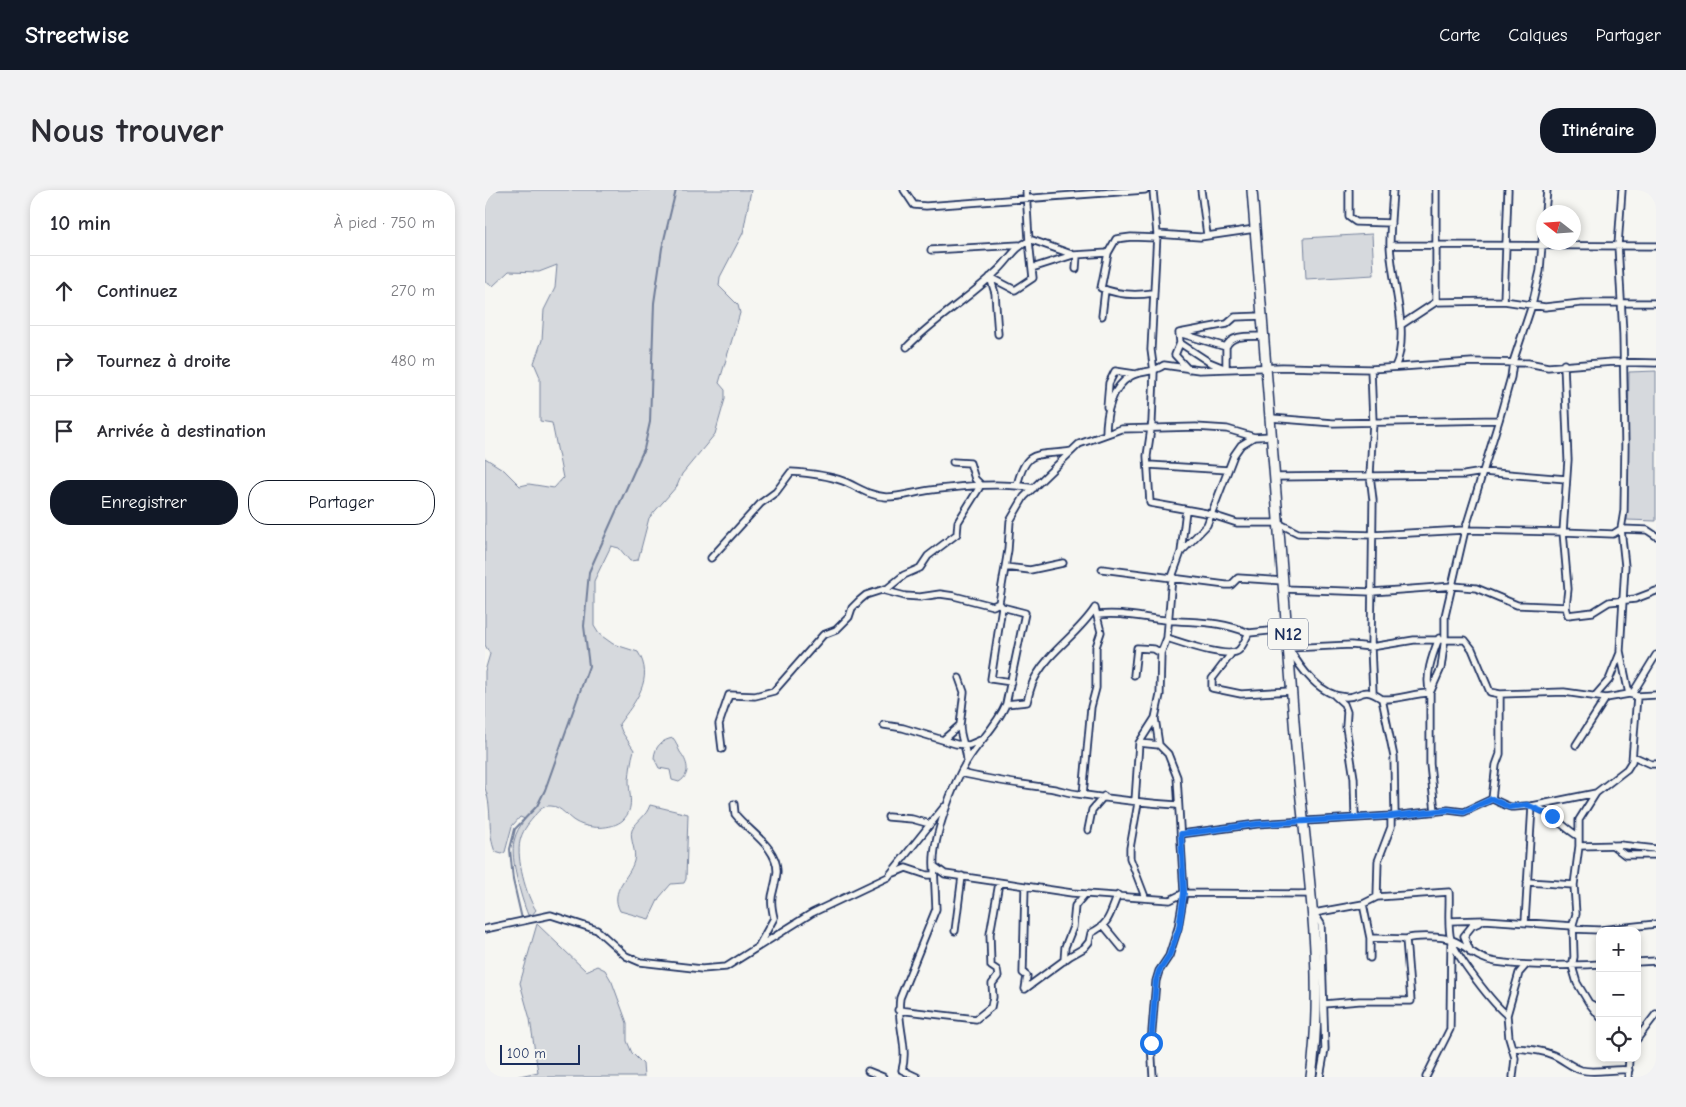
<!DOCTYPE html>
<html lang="fr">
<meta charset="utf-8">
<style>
body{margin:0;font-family:"Comic Neue",sans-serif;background:#f2f2f3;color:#2b2b33}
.controls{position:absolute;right:15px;bottom:15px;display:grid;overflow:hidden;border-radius:10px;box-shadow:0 2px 8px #0003}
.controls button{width:45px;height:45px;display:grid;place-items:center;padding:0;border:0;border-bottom:1px solid #e1e1e2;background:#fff;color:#2b2b33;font:25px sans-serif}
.compass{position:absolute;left:1051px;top:15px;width:45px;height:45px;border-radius:50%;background:#fff;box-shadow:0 2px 8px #0003;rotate:287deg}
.scale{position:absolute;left:15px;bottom:12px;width:80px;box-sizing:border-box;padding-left:5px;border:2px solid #1b2f5e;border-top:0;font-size:14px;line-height:18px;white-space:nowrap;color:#1b2f5e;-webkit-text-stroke:4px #f6f6f2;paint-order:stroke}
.stop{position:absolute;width:15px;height:15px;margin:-11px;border:4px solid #1a73e8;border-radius:50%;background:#fff}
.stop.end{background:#1a73e8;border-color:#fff;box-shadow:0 1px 5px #0008}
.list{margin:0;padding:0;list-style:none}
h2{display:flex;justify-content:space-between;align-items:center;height:65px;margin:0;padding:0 20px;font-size:21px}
h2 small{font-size:16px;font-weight:400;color:#7c7c81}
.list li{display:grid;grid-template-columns:32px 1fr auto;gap:15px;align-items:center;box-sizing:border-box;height:70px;padding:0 20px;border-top:1px solid #e1e1e2}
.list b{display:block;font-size:19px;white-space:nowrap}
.list em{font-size:16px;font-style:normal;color:#7c7c81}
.actions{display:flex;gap:10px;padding:15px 20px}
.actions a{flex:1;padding:11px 0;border:1px solid #111827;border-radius:20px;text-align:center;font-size:18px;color:#111827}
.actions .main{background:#111827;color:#fff}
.icon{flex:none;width:28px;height:28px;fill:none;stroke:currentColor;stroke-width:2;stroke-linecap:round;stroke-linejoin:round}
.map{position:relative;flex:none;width:1171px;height:887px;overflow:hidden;border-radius:20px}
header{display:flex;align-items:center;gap:30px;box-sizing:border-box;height:70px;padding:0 25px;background:#111827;color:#fff}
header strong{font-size:24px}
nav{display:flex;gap:28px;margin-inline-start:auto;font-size:18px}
.intro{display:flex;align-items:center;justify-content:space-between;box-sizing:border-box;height:120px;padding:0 30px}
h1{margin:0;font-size:35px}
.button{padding:12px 22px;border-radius:20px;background:#111827;color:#fff;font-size:18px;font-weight:700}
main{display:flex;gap:30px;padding:0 30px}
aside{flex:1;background:#fff;border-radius:20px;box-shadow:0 2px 8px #0003}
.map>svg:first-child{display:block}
</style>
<header>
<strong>Streetwise</strong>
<nav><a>Carte</a><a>Calques</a><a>Partager</a></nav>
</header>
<div class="intro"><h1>Nous trouver</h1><a class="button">Itinéraire</a></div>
<main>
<aside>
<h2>10 min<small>À pied · 750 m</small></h2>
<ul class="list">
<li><svg class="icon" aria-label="ahead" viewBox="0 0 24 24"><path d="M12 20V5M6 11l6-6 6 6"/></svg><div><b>Continuez</b></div><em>270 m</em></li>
<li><svg class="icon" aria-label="right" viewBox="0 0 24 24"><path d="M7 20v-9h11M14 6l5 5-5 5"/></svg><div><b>Tournez à droite</b></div><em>480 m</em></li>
<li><svg class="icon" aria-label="arrive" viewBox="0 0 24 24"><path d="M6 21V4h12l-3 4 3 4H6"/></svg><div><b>Arrivée à destination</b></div></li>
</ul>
<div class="actions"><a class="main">Enregistrer</a><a>Partager</a></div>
</aside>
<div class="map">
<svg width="1171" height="887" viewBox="0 0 1171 887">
<rect width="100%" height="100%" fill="#f6f6f2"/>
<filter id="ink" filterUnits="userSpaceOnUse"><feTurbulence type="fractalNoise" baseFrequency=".02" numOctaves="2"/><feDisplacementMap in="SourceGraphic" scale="10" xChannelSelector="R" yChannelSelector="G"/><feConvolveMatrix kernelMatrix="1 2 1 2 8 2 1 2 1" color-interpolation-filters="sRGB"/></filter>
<g filter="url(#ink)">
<!-- green -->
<path fill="#d6d9dd" stroke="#78849e" d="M 0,0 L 266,0 L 258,43 L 235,87 L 234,96 L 253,115 L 255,123 L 234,193 L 240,200 L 240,209 L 230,244 L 197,284 L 192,296 L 164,328 L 153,370 L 145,371 L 134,358 L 126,356 L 109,391 L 109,436 L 114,444 L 128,454 L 153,462 C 170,489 150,512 134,534 L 137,542 L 149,560 C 146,570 145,580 144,590 C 144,605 150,618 138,630 C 127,640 103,639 91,632 C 83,628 76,616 66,616 C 58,615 52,622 48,628 C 42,635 37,642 35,651 C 31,668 41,706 51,720 L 47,725 L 43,725 C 36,708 25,669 29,651 C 31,642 35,636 40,629 L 35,627 L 27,636 L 20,662 L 17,664 L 10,662 C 2,642 8,619 0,598 L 0,481 L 5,464 L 0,455 L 0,268 L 19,280 L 35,296 L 44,294 L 69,298 L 78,288 L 67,233 L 55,231 L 55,187 L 49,173 L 57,150 L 59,120 L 70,98 L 72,75 L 54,82 L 24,81 L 8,96 L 0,92 Z
M 887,44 L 889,85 L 821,89 L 819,48 Z
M 1171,181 L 1171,331 L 1142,330 L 1144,182 Z
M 188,548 C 192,552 192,557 195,562 C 202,571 207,584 194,592 L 187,590 L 185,580 L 174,578 L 169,568 C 170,556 177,550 188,548 Z
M 165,615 L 203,624 L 201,689 L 199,693 L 186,694 L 174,708 L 164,729 L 135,721 C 124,700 144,689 149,671 C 152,661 144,649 147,640 C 152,630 161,627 165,615 Z
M 52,734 L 101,781 L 112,776 L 120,780 L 127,792 L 142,833 L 142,851 L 147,863 L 158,874 L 159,887 L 30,887 L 53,882 L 45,829 L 35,793 Z"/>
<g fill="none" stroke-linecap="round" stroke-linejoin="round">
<!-- stream -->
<path stroke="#717e99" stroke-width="2" d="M 37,729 L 28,690 L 25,659 L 30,639 L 52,616 L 60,600 L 104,476 L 99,436 L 104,382 L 159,259 L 165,232 L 169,113 L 177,58 L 191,0"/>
<defs>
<path id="street" d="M 419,0 L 429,15 L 441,16 L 660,0
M 668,0 L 672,44 L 666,160 L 669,182 L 667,232 L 662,266 L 665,313 L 721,323 L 752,333 L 793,333 L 813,343 L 888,345 L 980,340 L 1078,342 L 1083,399 L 1081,417 L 1032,415 L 991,398 L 968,396 L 887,402 L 799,399
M 716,0 L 722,45
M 864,0 L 864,27 L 871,32 L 906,33
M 908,0 C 907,18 905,36 905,54 C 906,92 926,143 910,177
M 1137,0 L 1133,55 L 1138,144 L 1140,255 L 1139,321 L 1136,339 L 1162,340 L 1171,346
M 1060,22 L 1062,0
M 672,44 L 715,47 L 770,39
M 905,55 L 1171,56
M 446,60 L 534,55
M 623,63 L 616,98 C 633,105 649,106 668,103
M 547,78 L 588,65
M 591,79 L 592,65
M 505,87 L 530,100 L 548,88 L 544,51 L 547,50 L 589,65 L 623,63 L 631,49 L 646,47 L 672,48
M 505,87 L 510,103 L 513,144
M 1019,111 L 1023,0
M 951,112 L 951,0
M 617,126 L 620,100
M 916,135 L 951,112 L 1019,111 L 1060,117 L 1096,113 L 1171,113
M 694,143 L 741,157 L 741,179 L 724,172 L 695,153
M 694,143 L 742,134 L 750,127 L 778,126
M 694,143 L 695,153 L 690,165 L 703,179
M 422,157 C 449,129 483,109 511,82 C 523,72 529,57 544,51 L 541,0
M 741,157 C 747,143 767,147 780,146
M 1079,174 L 1083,270 L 1078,342 L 1128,344 L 1136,339
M 886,179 L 888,232 L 885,285 L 888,310 L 886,457 L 888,503
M 622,217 L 624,193 L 630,181 L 650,184
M 786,228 L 848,233 L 1014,230
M 621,244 C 621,224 626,197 646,186 C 657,180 666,184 679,175 L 714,180 L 797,177 L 886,179 L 987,172 L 1043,173 L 1063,177 L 1128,172 L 1171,173
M 787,246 L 769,247 L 742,239 L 711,237 L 636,239 L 594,254 L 539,307 L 525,331 L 523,360 L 514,413 L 517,417 L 540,423 L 521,514 C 512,536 494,551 482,571 C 468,594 447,649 449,676 L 460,684 L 587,703 L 685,710 L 699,703 L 826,704
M 664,275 L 743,280
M 790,287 L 979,285 L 998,282 L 1081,289
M 532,295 C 542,256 553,267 587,261
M 696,362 L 701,320
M 226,368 L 276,313 L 291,302 L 306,282 C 322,283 342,285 358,291 C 373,297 384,306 401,307 C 417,307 430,302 446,300 C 480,296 515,292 549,298
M 520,377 L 545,380 L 578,373
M 617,379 L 741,395 L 746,395 L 753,388 L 799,391
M 397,400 L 420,406 L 435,407 L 455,404 L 469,406 L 508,416 L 514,413
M 517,417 L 506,489 L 526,492
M 1081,417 L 1083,425 L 1108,422 L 1124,412 L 1150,409 L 1171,401
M 612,425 C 635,422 658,428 681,430 C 713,433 732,430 764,443
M 682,448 C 695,452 744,470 754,460 C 758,456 761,448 764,443 L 803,439
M 746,464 L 727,489 L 727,498 L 756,504 L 806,501
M 649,485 L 652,458 L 669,459 L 676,463
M 945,503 L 956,478 L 960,448 L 960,426 L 980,340 L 1014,230 L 1026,187 L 1028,172 L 1047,115 L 1055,81 L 1058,40
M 1015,504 L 1015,564 L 1011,575 L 1007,609 C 1013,611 1020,616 1026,617 C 1036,617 1043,614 1054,618 C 1069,625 1079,638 1093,646
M 850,506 L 859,514 L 862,522 L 861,537 L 869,588 L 870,627
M 1110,506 L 1124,490 L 1135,463
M 1152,506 L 1171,505
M 897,509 C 914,510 928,503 945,503
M 521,514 L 542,512 C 544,504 546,494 551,486 C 566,460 593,444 610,418
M 399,535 L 418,538 L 471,554 L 484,555 L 498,549
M 475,535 C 475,550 482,558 482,571
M 459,549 L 475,535 L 479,502 L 474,488
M 654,553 L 674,555
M 1091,555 L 1121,508 L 1144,504 L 1149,501 L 1171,465
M 237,559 L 234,534 L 244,505 L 270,506 L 289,501 L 338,445 L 351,440 L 364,427 L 367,418 L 375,410 L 381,405 L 403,398 L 419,385 L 435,378 L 443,366 L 472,344 L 473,332 L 496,295 L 490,289 L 485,273 L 468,272
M 1148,566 L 1166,574 L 1171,574
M 476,583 C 505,590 534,594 563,598 C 573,599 583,603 593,604 C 626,609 659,613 692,615
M 598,605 L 606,517 L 611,498 L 611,457 L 616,442 L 610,418
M 650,611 L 654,553 L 670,528 L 675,505 L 676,463 L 682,448 L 687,387 L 696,362 L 722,335 L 749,265 L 756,255 L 769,247
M 653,613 L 645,658 L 645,668 L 660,707
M 249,614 L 250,624 C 263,641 293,657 292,682 C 290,704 283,703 289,728 L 274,755
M 950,622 L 945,574 L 945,503 C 939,486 948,464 954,448
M 910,626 L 909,567 L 897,509 C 876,495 878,507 861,507 C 835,506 815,478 804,458 L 866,455 L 886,457 L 929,450 L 980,450 L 987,459 L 1005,502 L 1015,504 L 1079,502 L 1121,508
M 403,627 L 427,629 L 445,634
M 603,640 L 607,620 L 619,606
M 696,644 L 772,634 L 906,626 L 963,620 L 979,622 L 1007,609
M 1127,655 L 1140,665 L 1171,665
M 1094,656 L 1135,655 L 1171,659
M 409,683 L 421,678 L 442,685 L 449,685
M 1042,692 L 1089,695
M 540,696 L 538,783 L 542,786 L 540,799
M 892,707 L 893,671 L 906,637 L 906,626
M 878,714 L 885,748
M 965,731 L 1000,730 L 1088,736
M 1040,732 L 1047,616 L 1111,603
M 619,736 L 637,758
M 0,739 L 66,725 L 112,740 L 141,766 L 155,772 L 217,779 L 241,777 L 327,723 L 403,687 L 459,617
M 1088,739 L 1114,740 L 1171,734
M 470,741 L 477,686
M 921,749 C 930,746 957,746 967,750 C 983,756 990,769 1011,772 C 1045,777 1080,776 1115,774
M 986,763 L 979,746 L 987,736 L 996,732
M 579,771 L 580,757 L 588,737 L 590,716 L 600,704
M 1152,772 L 1171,771
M 540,799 L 585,766 L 599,758 L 604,752 L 606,743 C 626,733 624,724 633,705
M 1104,813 L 1115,827
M 839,814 L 874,811 L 926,811 L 921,749 L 885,748 L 885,768
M 1115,819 L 1104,813 L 1092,793 L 1087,776 L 1089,767 L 1088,734 L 1091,724 L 1089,695 L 1094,656 L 1094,630 L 1111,603 L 1142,579 L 1147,571 L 1152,506 L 1144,504 L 1135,461 L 1140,376 L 1136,339
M 413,820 L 491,829 L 506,817 L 508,807 L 507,794 L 513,786 L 512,780 L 506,776 L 505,744 L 514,693
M 1152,849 L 1171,824
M 1029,858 C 1043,859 1056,860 1068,865 C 1078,869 1086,877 1096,880 C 1111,884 1128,878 1144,880
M 383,881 L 398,887
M 432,887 L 417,880 C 424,857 411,833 415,808 L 451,719 L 449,676
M 668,887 L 666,853 L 671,791 L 674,781 L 684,766 L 693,738 L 699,703 L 692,587 L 683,564 L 674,555 L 670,528
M 835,887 L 840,859 L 836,734 L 829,723 L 878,714 L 892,707 L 964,702 C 965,717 962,736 966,750 C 972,767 1008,814 1022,825
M 941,887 L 965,839 L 966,751
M 1028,887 L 1030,868 L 1024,848 L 1022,825 L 1034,783 L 1041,775
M 1143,887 L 1144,868"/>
<path id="primary" d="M 767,0 C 782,186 796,372 811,557 C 820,667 841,777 826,887"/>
</defs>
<!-- street casing -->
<use href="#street" stroke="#1b2f5e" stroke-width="9"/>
<!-- primary casing -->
<use href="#primary" stroke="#1b2f5e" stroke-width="12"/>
<!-- street -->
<use href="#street" stroke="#f6f6f2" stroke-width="5.5"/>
<!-- primary -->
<use href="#primary" stroke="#f6f6f2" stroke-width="9"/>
</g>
</g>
<g fill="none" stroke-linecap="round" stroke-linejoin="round" filter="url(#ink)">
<!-- route -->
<path stroke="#1a73e8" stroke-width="6" d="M 666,853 L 671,791 L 674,781 L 684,766 L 694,738 L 699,703 L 696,644 L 772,634 L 906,626 L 963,620 L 979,622 L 1007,609 L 1024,617 L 1042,615 L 1067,626"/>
</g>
<g text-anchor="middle" stroke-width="4.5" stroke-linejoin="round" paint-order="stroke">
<!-- shield labels -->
<rect fill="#f6f6f2" stroke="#5d6b8a" stroke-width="1" x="783" y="428.5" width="40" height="31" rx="4"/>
<g font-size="18" font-weight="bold" fill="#1b2f5e">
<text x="803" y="450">N12</text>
</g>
</g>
</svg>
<div class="controls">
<button>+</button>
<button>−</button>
<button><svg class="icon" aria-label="locate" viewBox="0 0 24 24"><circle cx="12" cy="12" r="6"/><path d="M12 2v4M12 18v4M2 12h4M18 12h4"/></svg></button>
</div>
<svg class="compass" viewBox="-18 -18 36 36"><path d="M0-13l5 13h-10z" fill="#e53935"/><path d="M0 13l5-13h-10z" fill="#7c7c81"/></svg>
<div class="scale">100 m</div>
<div class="stop" style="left:666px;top:853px"></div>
<div class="stop end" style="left:1067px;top:626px"></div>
</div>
</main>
